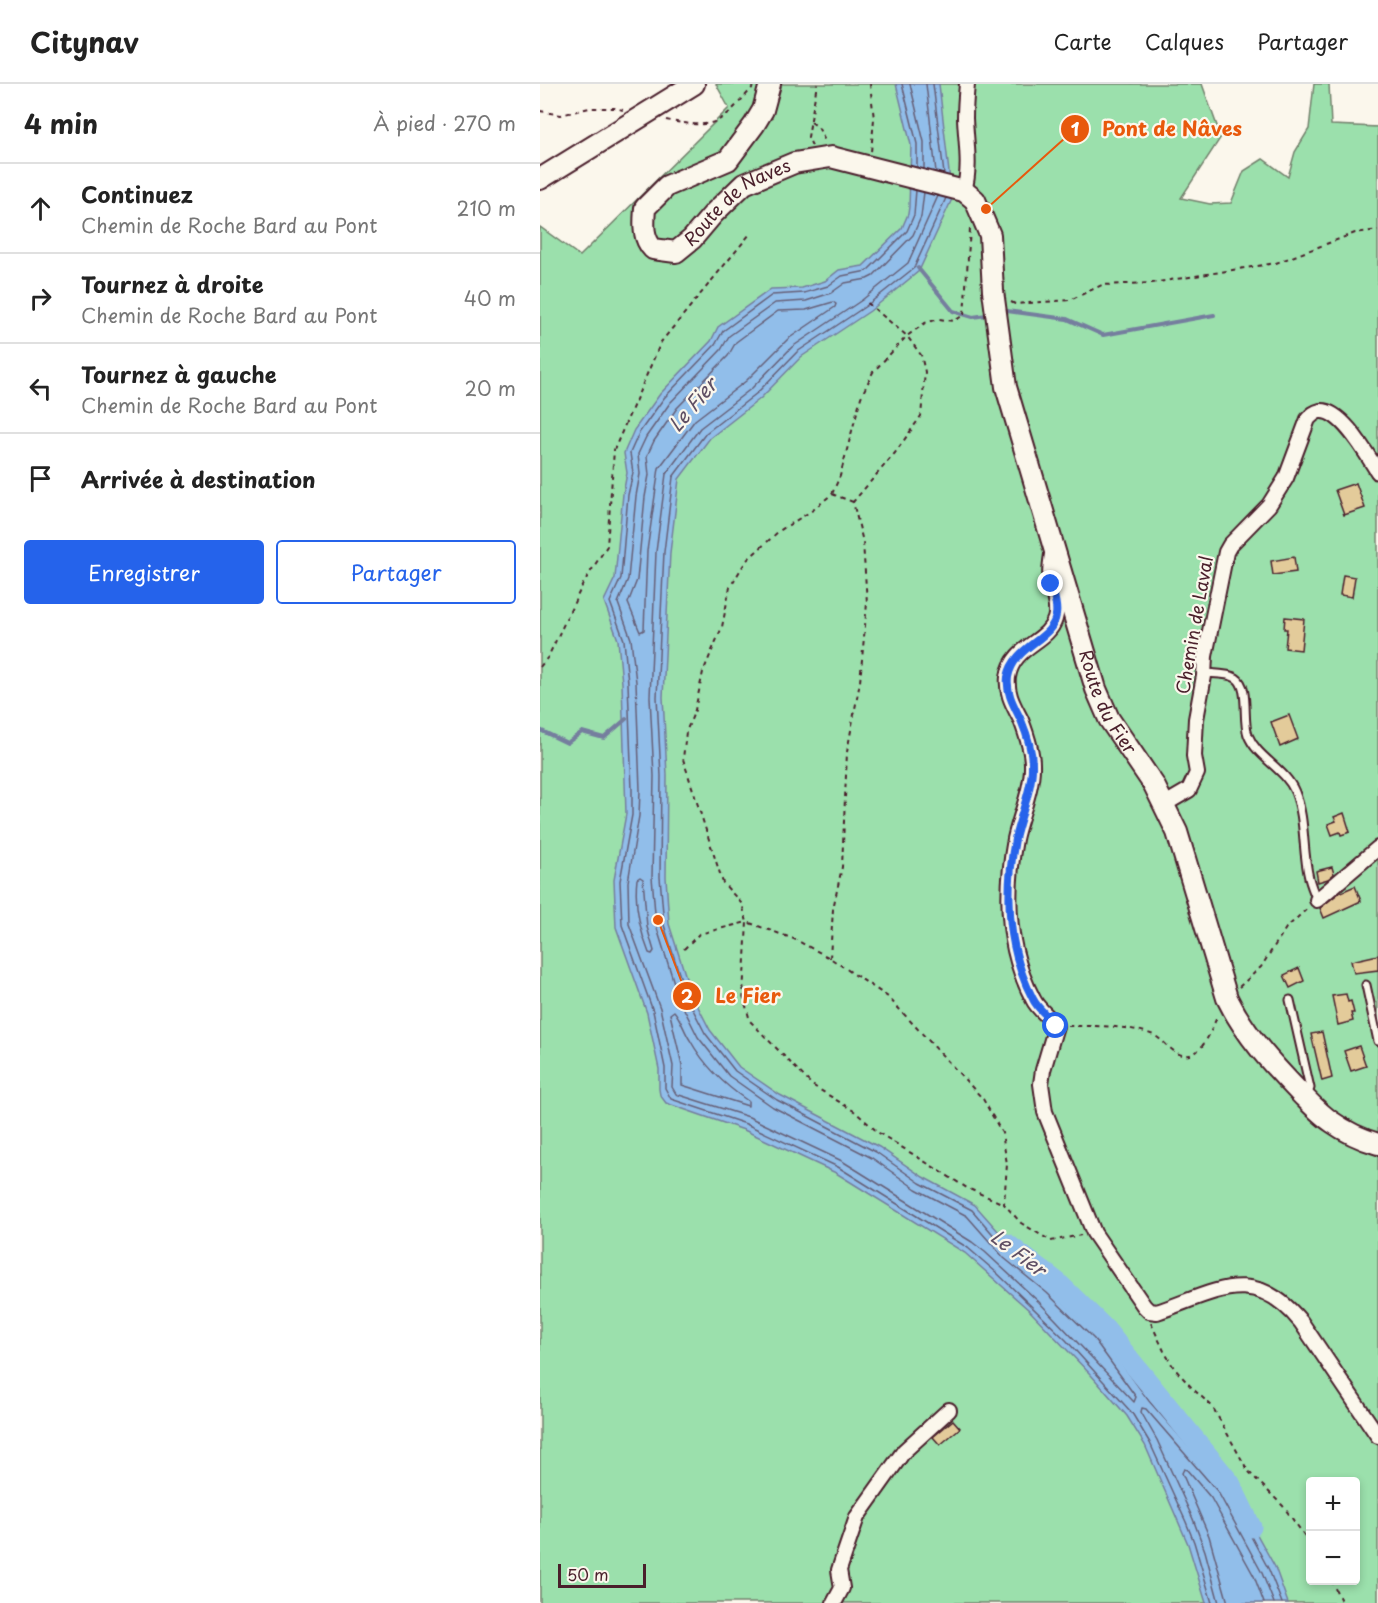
<!DOCTYPE html>
<html lang="fr">
<meta charset="utf-8">
<style>
body{margin:0;font-family:"Playpen Sans",sans-serif;background:#f2f2f2;color:#222}
.controls{position:absolute;right:18px;bottom:18px;display:grid;overflow:hidden;border-radius:6px;box-shadow:0 3px 9px #0003}
.controls button{width:54px;height:54px;display:grid;place-items:center;padding:0;border:0;border-bottom:2px solid #e0e0e0;background:#fff;color:#222;font:30px sans-serif}
.scale{position:absolute;left:18px;bottom:15px;width:88px;box-sizing:border-box;padding-left:6px;border:3px solid #4a1f2b;border-top:0;font-size:16px;line-height:21px;white-space:nowrap;color:#4a1f2b;-webkit-text-stroke:4px #fbf7ec;paint-order:stroke}
.stop{position:absolute;width:18px;height:18px;margin:-14px;border:4px solid #2563eb;border-radius:50%;background:#fff}
.stop.end{background:#2563eb;border-color:#fff;box-shadow:0 2px 6px #0008}
.list{margin:0;padding:0;list-style:none}
h2{display:flex;justify-content:space-between;align-items:center;height:78px;margin:0;padding:0 24px;font-size:26px}
h2 small{font-size:20px;font-weight:400;color:#767676}
.list li{display:grid;grid-template-columns:39px 1fr auto;gap:18px;align-items:center;box-sizing:border-box;height:90px;padding:0 24px;border-top:2px solid #e0e0e0}
.list b{display:block;font-size:22px;white-space:nowrap}
.list p{margin:0;font-size:20px;white-space:nowrap;color:#767676}
.list em{font-size:20px;font-style:normal;color:#767676}
.actions{display:flex;gap:12px;padding:18px 24px}
.actions a{flex:1;padding:14px 0;border:2px solid #2563eb;border-radius:6px;text-align:center;font-size:21px;color:#2563eb}
.actions .main{background:#2563eb;color:#fff}
.icon{flex:none;width:33px;height:33px;fill:none;stroke:currentColor;stroke-width:2;stroke-linecap:round;stroke-linejoin:round}
.map{position:relative;flex:none;width:838px;height:1519px;overflow:hidden}
header{display:flex;align-items:center;gap:36px;box-sizing:border-box;height:84px;padding:0 30px;background:#fff;border-bottom:2px solid #e0e0e0}
header strong{font-size:28px}
nav{display:flex;gap:33px;margin-inline-start:auto;font-size:21px}
main{display:flex}
aside{flex:1;background:#fff}
.map>svg:first-child{display:block}
</style>
<header>
<strong>Citynav</strong>
<nav><a>Carte</a><a>Calques</a><a>Partager</a></nav>
</header>
<main>
<aside>
<h2>4 min<small>À pied · 270 m</small></h2>
<ul class="list">
<li><svg class="icon" aria-label="ahead" viewBox="0 0 24 24"><path d="M12 20V5M6 11l6-6 6 6"/></svg><div><b>Continuez</b><p>Chemin de Roche Bard au Pont</p></div><em>210 m</em></li>
<li><svg class="icon" aria-label="right" viewBox="0 0 24 24"><path d="M7 20v-9h11M14 6l5 5-5 5"/></svg><div><b>Tournez à droite</b><p>Chemin de Roche Bard au Pont</p></div><em>40 m</em></li>
<li><svg class="icon" aria-label="left" viewBox="0 0 24 24"><path d="M17 20v-9H6M10 6l-5 5 5 5"/></svg><div><b>Tournez à gauche</b><p>Chemin de Roche Bard au Pont</p></div><em>20 m</em></li>
<li><svg class="icon" aria-label="arrive" viewBox="0 0 24 24"><path d="M6 21V4h12l-3 4 3 4H6"/></svg><div><b>Arrivée à destination</b></div></li>
</ul>
<div class="actions"><a class="main">Enregistrer</a><a>Partager</a></div>
</aside>
<div class="map">
<svg width="838" height="1519" viewBox="0 0 838 1519">
<rect width="100%" height="100%" fill="#fbf7ec"/>
<filter id="ink" filterUnits="userSpaceOnUse"><feTurbulence type="fractalNoise" baseFrequency=".0167" numOctaves="2"/><feDisplacementMap in="SourceGraphic" scale="12" xChannelSelector="R" yChannelSelector="G"/><feConvolveMatrix kernelMatrix="1 2 1 2 8 2 1 2 1" color-interpolation-filters="sRGB"/></filter>
<g filter="url(#ink)">
<!-- green -->
<path fill="#9be0ac" stroke="#72806c" stroke-width="1.5" fill-rule="evenodd" d="M 176,0 L 662,0 L 681,53 L 641,114 L 670,120 L 691,119 L 704,87 L 723,75 L 748,93 L 755,68 L 769,45 L 774,0 L 789,0 L 791,41 L 838,43 L 838,1519 L 0,1519 L 0,143 L 40,172 L 189,24 ZM 770,1398 L 816,1398 L 816,1496 L 770,1496 Z"/>
<!-- water -->
<path fill="#91beea" stroke="#757e9e" stroke-width="1.5" d="M 356,0 L 399,0 L 412,115 L 379,187 L 330,227 L 261,273 L 221,314 L 170,354 L 139,395 L 130,469 L 123,613 L 127,691 L 126,793 L 129,840 L 151,909 L 170,946 L 199,983 L 240,1011 L 339,1063 L 383,1093 L 435,1121 L 474,1165 L 516,1199 L 564,1246 L 613,1313 L 689,1400 L 735,1483 L 748,1519 L 666,1519 L 648,1460 L 605,1361 L 587,1332 L 551,1291 L 489,1226 L 425,1169 L 296,1089 L 204,1046 L 126,1019 L 120,1011 L 119,1005 L 119,985 L 107,929 L 76,843 L 74,796 L 86,730 L 82,599 L 78,556 L 64,517 L 75,494 L 83,410 L 87,389 L 84,369 L 94,346 L 120,310 L 171,257 L 178,243 L 231,205 L 262,204 L 285,197 L 299,186 L 323,182 L 362,144 L 368,130 L 369,123 L 371,61 Z"/>
<g fill="none" stroke-linecap="round" stroke-linejoin="round">
<!-- shore -->
<path stroke="#665f77" stroke-width="1.5" d="M 362,0 L 377,60 L 377,83
M 370,0 L 384,58 L 384,85
M 386,0 L 396,88
M 393,0 L 404,90
M 376,106 L 374,131 L 367,147 L 327,187 L 302,192 L 288,202 L 264,209 L 232,211 L 183,247 L 175,261 L 124,314 L 99,349 L 90,369 L 93,389 L 88,411 L 81,494 L 70,518 L 84,556 L 88,599 L 92,706 L 92,731 L 80,797 L 82,841 L 113,927 L 125,984 L 125,1004 L 131,1015 L 206,1040 L 298,1083 L 428,1164 L 457,1189 L 526,1256 L 592,1329 L 610,1359 L 646,1438 L 654,1458 L 672,1519
M 384,108 L 381,133 L 373,151 L 333,192 L 327,195 L 305,199 L 291,209 L 266,217 L 235,219 L 189,252 L 181,266 L 130,319 L 106,353 L 98,370 L 100,390 L 96,412 L 88,495 L 78,519 L 91,555 L 96,598 L 100,706 L 99,732 L 88,798 L 89,840 L 120,924 L 133,982 L 132,1003 L 136,1010 L 209,1033 L 302,1077 L 432,1158 L 445,1168 L 498,1217 L 594,1318 L 596,1313 L 554,1255 L 507,1209 L 464,1174 L 427,1132 L 376,1105 L 332,1074 L 233,1023 L 189,992 L 158,953 L 139,915 L 116,841 L 112,793 L 114,692 L 110,613 L 116,468 L 126,390 L 160,344 L 212,304 L 252,263 L 322,216 L 368,179 L 398,112
M 406,114 L 374,184 L 326,222 L 257,268 L 217,309 L 166,349 L 133,393 L 124,468 L 117,613 L 121,692 L 120,793 L 124,841 L 146,912 L 165,949 L 195,987 L 237,1016 L 336,1068 L 380,1099 L 432,1126 L 469,1169 L 512,1203 L 560,1250 L 609,1317 L 685,1404 L 729,1486 L 742,1519
M 293,218 L 296,220 L 295,223 L 248,255 L 206,297 L 155,336 L 119,384 L 107,467 L 104,546 L 100,548 L 88,519 L 97,496 L 105,413 L 109,391 L 107,372 L 114,357 L 137,324 L 188,272 L 196,258 L 238,227 L 266,226 Z
M 100,793 L 103,795 L 107,843 L 114,867 L 112,870 L 109,869 C 99,844 94,821 97,795 Z
M 134,927 C 141,935 144,947 150,956 C 164,981 184,1001 208,1017 L 208,1022 L 142,1001 L 142,981 L 130,930 Z
M 679,1519 L 665,1467 L 653,1435 L 617,1356 L 601,1328 L 602,1324 L 606,1325 L 678,1408 L 722,1489 L 734,1519
M 688,1519 L 669,1452 L 642,1389 L 644,1385 L 647,1386 L 671,1414 L 714,1492 L 724,1519"/>
<!-- stream -->
<path stroke="#757e9e" stroke-width="4" d="M 378,184 L 413,227 L 433,233 L 446,231
M 467,227 L 527,235 L 563,251 L 674,231
M 0,646 L 27,659 L 42,648 L 64,654 L 86,635"/>
<!-- river -->
<path stroke="#91beea" stroke-width="21" d="M 467,1160 L 517,1198 L 565,1245 L 690,1399 L 711,1443"/>
</g>
<!-- building -->
<path fill="#e3cb9a" stroke="#4a1f2b" stroke-width="1.5" d="M 816,399 L 825,424 L 804,431 L 795,406 Z
M 754,473 L 756,488 L 733,491 L 731,477 Z
M 803,491 L 815,493 L 812,513 L 800,511 Z
M 745,533 L 764,535 L 761,566 L 745,564 L 747,545 L 744,545 Z
M 749,631 L 758,655 L 740,663 L 731,638 Z
M 804,729 L 810,748 L 801,751 L 800,748 L 792,751 L 788,740 L 796,737 L 794,733 Z
M 792,783 L 794,790 L 788,795 L 778,798 L 776,787 Z
M 815,802 L 821,817 L 784,834 L 780,824 L 799,809 Z
M 838,871 L 838,886 L 814,889 L 811,877 Z
M 759,884 L 764,897 L 750,904 L 744,891 Z
M 806,910 L 808,918 L 811,917 L 814,929 L 811,929 L 813,937 L 798,941 L 792,912 Z
M 782,948 L 792,994 L 782,997 L 771,950 Z
M 819,962 L 826,982 L 811,987 L 804,967 Z
M 413,1336 L 420,1344 L 400,1361 L 393,1353 Z"/>
<g fill="none" stroke-linecap="round" stroke-linejoin="round">
<defs>
<path id="lane" d="M 664,589 C 673,590 688,589 696,594 C 710,603 702,635 708,651 C 717,674 745,684 755,708 C 766,735 762,766 769,794 C 771,802 774,809 777,816
M 826,901 L 838,957
M 750,916 L 770,1004 L 767,1012"/>
<path id="street" d="M 424,107 C 431,83 426,59 425,34 C 425,23 426,11 427,0
M 513,464 C 511,477 509,487 511,500 C 513,511 519,524 515,535 C 508,559 473,561 468,593 C 466,610 474,622 481,636 C 486,649 492,666 492,680 C 493,703 480,732 475,755 C 465,809 467,866 493,915 C 498,926 509,932 516,942 L 503,986 L 501,1000 L 505,1028 L 554,1149 L 604,1222 L 609,1227 L 617,1228 C 674,1209 713,1179 761,1238 L 838,1352
M 625,720 L 649,706 L 657,689 L 654,672 L 656,635 L 664,592 L 665,572 L 686,468 L 690,461 L 729,421 L 746,394 L 768,335 C 772,331 775,328 780,327 C 802,325 827,371 838,388
M 777,816 L 838,764
M 294,1519 L 302,1504 L 299,1486 L 317,1433 L 364,1367 L 409,1326"/>
<g id="secondary">
<path id="s1" d="M 230,0 L 223,26 L 214,41 L 188,76 L 127,102 L 105,124 C 104,139 102,153 113,165 L 136,168 L 152,155 L 174,129 L 204,100 L 254,79 L 291,73 L 424,107 L 435,116 L 450,151 L 453,207 L 466,303 L 556,605 L 569,635 L 614,701 L 637,748 L 687,914 C 705,951 732,980 761,1010 C 770,1019 781,1031 792,1038 C 806,1048 821,1055 838,1060"/>
<path d="M 0,95 L 154,0"/>
</g>
</defs>
<!-- lane casing -->
<use href="#lane" stroke="#4a1f2b" stroke-width="11"/>
<!-- street casing -->
<use href="#street" stroke="#4a1f2b" stroke-width="18"/>
<!-- secondary casing -->
<use href="#secondary" stroke="#4a1f2b" stroke-width="24"/>
<!-- path -->
<path stroke="#4a1f2b" stroke-width="2" stroke-dasharray="4.5 4.5" stroke-linecap="butt" d="M 330,0 L 334,35 L 331,68
M 0,27 L 21,31 L 49,24 L 75,24 L 83,26
M 126,36 C 177,46 180,40 213,3
M 271,38 L 278,43 L 286,59
M 272,62 L 268,53 L 277,0
M 430,145 L 424,231 L 414,237 L 399,235 L 385,239 L 367,252 L 333,288 L 321,313 L 300,392 L 292,410 L 273,426 L 239,447 L 206,477 L 190,503 L 182,543 L 163,588 L 155,626 L 146,648 L 143,675 L 183,799 L 202,820 L 207,838 L 254,855 L 290,874 L 348,913 L 443,1015 L 462,1049 L 467,1080 L 464,1120 L 481,1139 L 511,1157 L 541,1151
M 471,218 L 475,220 L 530,216 L 562,201 L 612,199 L 736,179 L 815,149 L 838,146
M 292,410 L 313,418
M 0,583 L 8,573 L 44,498 L 67,462 L 74,366 L 121,258 L 210,150
M 144,865 L 159,850 L 207,838 L 203,911 L 210,937 L 272,1001 L 314,1027 L 339,1049 L 427,1104 L 464,1120
M 290,874 L 293,825 L 302,783 L 307,668 L 320,598 L 327,519 L 323,458 L 313,418 L 355,369 L 381,332 L 385,288 L 381,271 L 367,252 L 324,216
M 699,903 L 721,883 L 746,844 L 768,824
M 528,942 C 553,942 587,941 611,950 C 624,954 634,975 650,971 C 665,967 672,943 678,931
M 611,1239 L 624,1267 L 634,1284 L 653,1305 L 672,1322 L 708,1387 L 743,1422 L 770,1459
M 791,1496 L 802,1519"/>
<!-- lane -->
<use href="#lane" stroke="#fbf7ec" stroke-width="7"/>
<!-- street -->
<use href="#street" stroke="#fbf7ec" stroke-width="14"/>
<!-- secondary -->
<use href="#secondary" stroke="#fbf7ec" stroke-width="20"/>
</g>
</g>
<g fill="none" stroke-linecap="round" stroke-linejoin="round" filter="url(#ink)">
<!-- route -->
<path stroke="#2563eb" stroke-width="8" d="M 511,500 C 513,509 518,521 516,531 C 513,556 474,561 468,593 C 466,609 474,622 481,636 C 486,648 492,666 492,680 C 493,703 480,732 475,755 C 465,809 467,865 493,915 C 498,926 509,932 516,942"/>
</g>
<g text-anchor="middle" stroke-width="4.5" stroke-linejoin="round" paint-order="stroke">
<!-- street labels -->
<g font-size="18" fill="#4a1f2b" stroke="#fbf7ec">
<text dy="6" stroke="none"><textPath href="#s1" startOffset="332">Route de Naves</textPath></text>
<text transform="translate(655 541) rotate(-80)" y="6">Chemin de Laval</text>
<text dy="6" stroke="none"><textPath href="#s1" startOffset="1114">Route du Fier</textPath></text>
</g>
<!-- water labels -->
<g font-size="20" font-style="italic" fill="#5f4f64" stroke="#fbf7ec">
<text transform="translate(153 321) rotate(-50)" y="7">Le Fier</text>
<text transform="translate(478 1169) rotate(37)" y="7">Le Fier</text>
</g>
</g>
<!-- callouts -->
<path fill="none" stroke="#e8590c" stroke-width="2" d="M446 125L535 45M118 836L147 912"/>
<g fill="#e8590c" stroke="#fbf7ec" stroke-width="2">
<circle cx="446" cy="125" r="6"/>
<circle cx="118" cy="836" r="6"/>
<circle cx="535" cy="45" r="15"/>
<circle cx="147" cy="912" r="15"/>
</g>
<g font-size="18" text-anchor="middle" font-weight="bold" fill="#fff">
<text x="535" y="52">1</text>
<text x="147" y="919">2</text>
</g>
<g font-size="20" text-anchor="middle" font-weight="bold" fill="#e8590c" stroke="#fbf7ec" stroke-width="4.5" stroke-linejoin="round" paint-order="stroke">
<text x="632" y="52">Pont de Nâves</text>
<text x="208" y="919">Le Fier</text>
</g>
</svg>
<div class="controls">
<button>+</button>
<button>−</button>
</div>
<div class="scale">50 m</div>
<div class="stop" style="left:516px;top:942px"></div>
<div class="stop end" style="left:511px;top:500px"></div>
</div>
</main>
